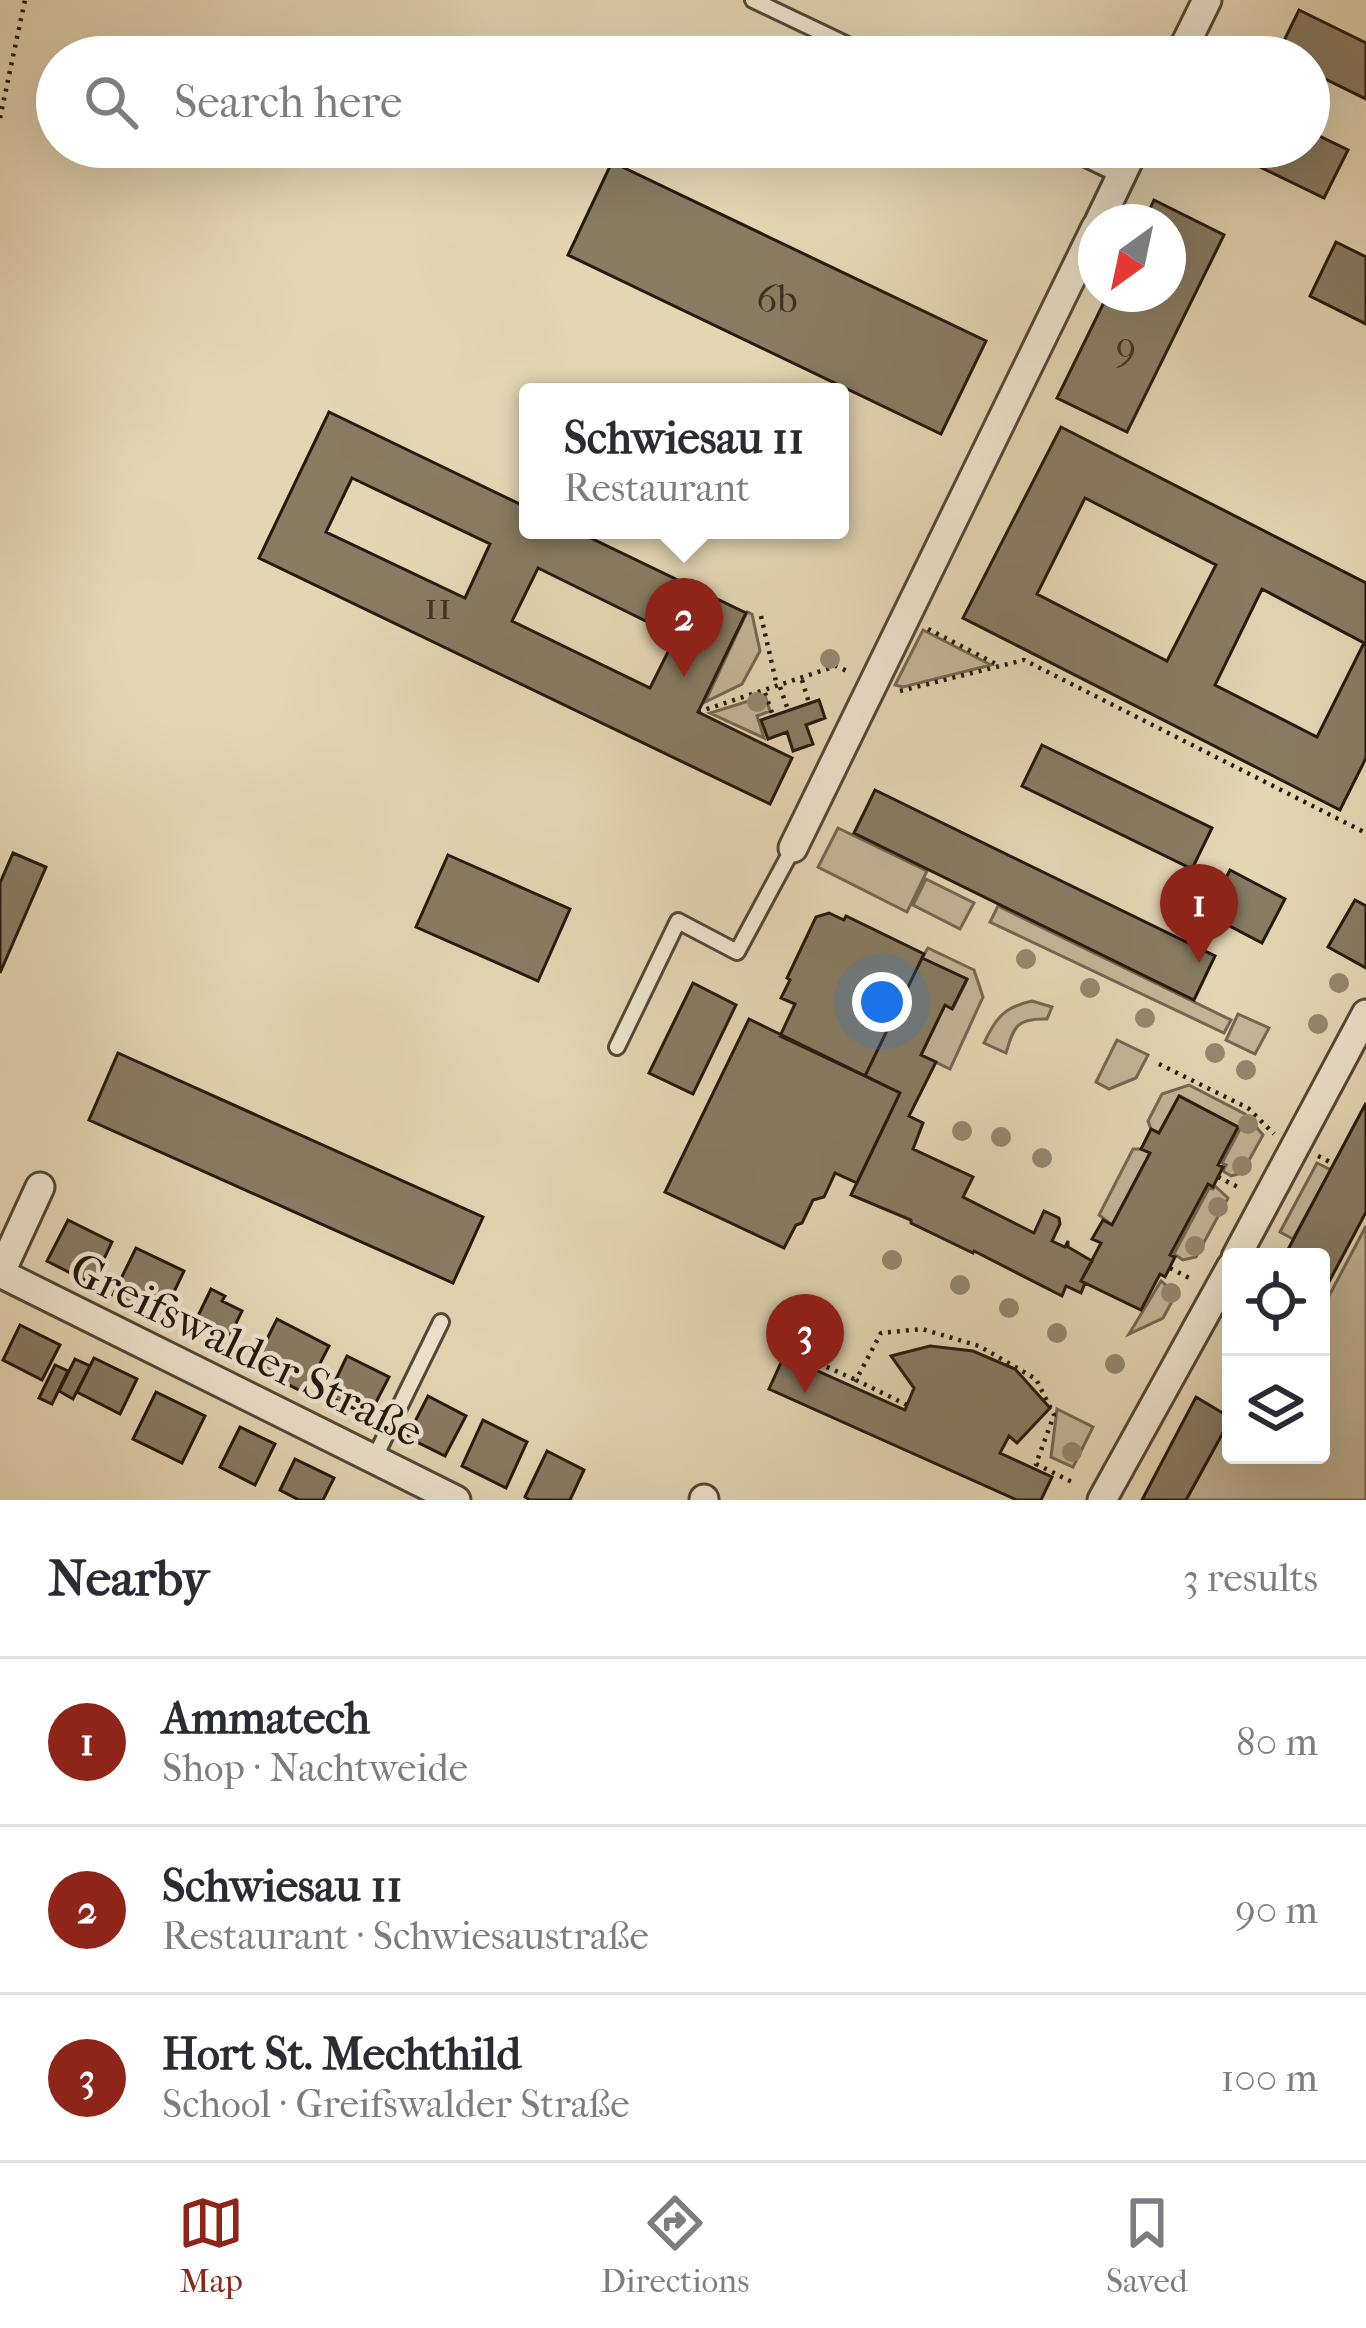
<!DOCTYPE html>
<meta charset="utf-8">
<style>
body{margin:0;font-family:"IM FELL French Canon",serif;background:#f7f7f7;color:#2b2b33}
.controls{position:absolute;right:36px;bottom:36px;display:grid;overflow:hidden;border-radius:12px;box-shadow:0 12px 48px #0002}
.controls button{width:108px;height:108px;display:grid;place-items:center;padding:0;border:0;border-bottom:3px solid #e1e1e2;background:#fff;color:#2b2b33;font:60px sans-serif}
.compass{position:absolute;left:1078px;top:204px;width:108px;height:108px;border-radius:50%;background:#fff;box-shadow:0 12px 48px #0002;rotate:213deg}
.you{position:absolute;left:882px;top:1002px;width:42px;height:42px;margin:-30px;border:9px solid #fff;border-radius:50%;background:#1a73e8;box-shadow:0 0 0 18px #1a73e833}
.badge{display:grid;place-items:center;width:78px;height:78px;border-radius:50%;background:#8f2418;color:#fff;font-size:39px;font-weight:700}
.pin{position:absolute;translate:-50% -99px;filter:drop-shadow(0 3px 6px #0008)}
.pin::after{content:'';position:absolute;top:63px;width:42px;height:36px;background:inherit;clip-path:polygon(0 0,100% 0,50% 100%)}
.popup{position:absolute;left:519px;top:383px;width:330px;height:156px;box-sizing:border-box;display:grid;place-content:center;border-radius:12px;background:#fff;filter:drop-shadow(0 3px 9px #0005);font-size:39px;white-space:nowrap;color:#7c7c81}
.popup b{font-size:45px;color:#2b2b33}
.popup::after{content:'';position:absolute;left:50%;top:100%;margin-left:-24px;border:24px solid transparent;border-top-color:#fff}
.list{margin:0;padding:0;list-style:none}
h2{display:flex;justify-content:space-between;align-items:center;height:156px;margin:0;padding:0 48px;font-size:51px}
h2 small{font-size:39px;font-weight:400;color:#7c7c81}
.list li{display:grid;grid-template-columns:78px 1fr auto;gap:36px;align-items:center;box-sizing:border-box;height:168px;padding:0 48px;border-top:3px solid #e1e1e2}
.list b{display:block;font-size:45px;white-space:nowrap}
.list p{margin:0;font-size:39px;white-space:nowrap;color:#7c7c81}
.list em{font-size:39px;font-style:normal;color:#7c7c81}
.icon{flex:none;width:66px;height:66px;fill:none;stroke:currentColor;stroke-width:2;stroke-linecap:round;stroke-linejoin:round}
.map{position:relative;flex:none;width:1366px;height:1500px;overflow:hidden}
.search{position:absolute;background:#fff;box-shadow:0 12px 48px #0002;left:36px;right:36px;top:36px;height:132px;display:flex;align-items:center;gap:30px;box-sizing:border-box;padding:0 42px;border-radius:66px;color:#7c7c81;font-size:45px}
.sheet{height:660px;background:#fff}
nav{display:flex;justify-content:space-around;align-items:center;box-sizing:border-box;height:168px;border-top:3px solid #e1e1e2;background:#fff;font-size:33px;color:#7c7c81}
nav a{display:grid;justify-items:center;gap:6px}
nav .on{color:#8f2418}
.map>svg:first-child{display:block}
</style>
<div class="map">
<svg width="1366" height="1500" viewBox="0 0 1366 1500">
<rect width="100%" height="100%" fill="#e3d6b3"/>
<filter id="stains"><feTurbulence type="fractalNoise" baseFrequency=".00167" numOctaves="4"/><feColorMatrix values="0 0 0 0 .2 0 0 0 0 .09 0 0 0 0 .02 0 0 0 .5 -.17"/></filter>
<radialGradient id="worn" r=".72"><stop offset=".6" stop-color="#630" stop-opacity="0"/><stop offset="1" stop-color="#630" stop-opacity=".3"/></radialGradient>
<!-- green -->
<path fill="#c3b697" stroke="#746852" stroke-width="3" d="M 747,612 L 752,614 L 760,651 L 742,684 L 705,702 Z
M 923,630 L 991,665 L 903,687 L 895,685 Z
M 765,696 L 770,711 L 757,716 L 764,738 L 710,713 Z
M 838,828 L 927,871 L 907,912 L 818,867 Z
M 926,879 L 974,903 L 960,929 L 913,905 Z
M 998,906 L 1231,1020 L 1224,1033 L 990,922 Z
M 928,948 L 974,970 L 983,997 L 950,1069 L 921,1055 L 945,1005 L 953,1008 L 967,980 L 922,958 Z
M 1032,1001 L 1052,1007 L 1047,1019 C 1018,1018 1014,1025 1006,1053 L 984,1043 C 996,1017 1005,1007 1032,1001 Z
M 1238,1014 L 1269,1028 L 1255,1054 L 1226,1040 Z
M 1117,1040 L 1148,1055 L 1136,1078 L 1109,1089 L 1096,1082 Z
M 1189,1085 L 1245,1114 L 1263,1135 L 1242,1173 L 1231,1176 L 1223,1171 L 1226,1165 L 1222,1163 L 1240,1129 L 1238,1127 L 1180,1096 L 1159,1133 L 1151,1129 L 1148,1121 L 1162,1094 Z
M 1133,1149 L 1141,1149 L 1150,1153 L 1112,1225 L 1099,1215 Z
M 1317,1163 L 1331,1170 L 1293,1239 L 1280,1232 Z
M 1215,1186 L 1228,1198 L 1196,1257 L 1183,1260 L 1174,1254 L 1209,1188 L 1213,1189 Z
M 1366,1226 L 1366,1500 L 1186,1500 L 1231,1418 L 1231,1455 L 1321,1455 L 1321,1311 Z
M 1161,1281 L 1176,1294 L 1163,1318 L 1129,1334 Z
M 1057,1409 L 1093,1427 L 1073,1467 L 1051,1457 Z"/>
<!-- building -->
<path fill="#887c63" stroke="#251a0c" stroke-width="3" fill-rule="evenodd" d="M 1299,10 L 1366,43 L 1366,99 L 1309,71 L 1309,57 L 1277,55 Z
M 1309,131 L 1348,150 L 1324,198 L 1233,154 L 1228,164 L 1194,147 L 1309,147 Z
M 612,162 L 986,341 L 941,434 L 568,255 Z
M 1154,200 L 1224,235 L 1127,432 L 1057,398 L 1108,294 L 1168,294 L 1168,222 L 1144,222 Z
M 1336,242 L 1366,257 L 1366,324 L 1310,296 Z
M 329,412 L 528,508 L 528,530 L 574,530 L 746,613 L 698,712 L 792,758 L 770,804 L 259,558 ZM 352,478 L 490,544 L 465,598 L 326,532 ZM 538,568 L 676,636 L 650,688 L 512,621 Z
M 1061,427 L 1366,583 L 1366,758 L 1340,810 L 963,618 ZM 1085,498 L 1216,565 L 1167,661 L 1037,594 ZM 1262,589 L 1364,643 L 1317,737 L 1215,685 Z
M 819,700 L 825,718 L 806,725 L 813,744 L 793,751 L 787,732 L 768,739 L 761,720 Z
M 1042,745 L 1212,828 L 1192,869 L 1022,786 Z
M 875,790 L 1215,956 L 1194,1000 L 854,833 Z
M 13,853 L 46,867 L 0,973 L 0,883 Z
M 448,855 L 570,909 L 538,981 L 416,927 Z
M 1230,870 L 1285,899 L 1262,943 L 1207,914 Z
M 1355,900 L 1366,906 L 1366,968 L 1328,947 Z
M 829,913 L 844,920 L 846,916 L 924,954 L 865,1076 L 780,1036 L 795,1004 L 781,998 L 790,980 L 787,978 L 816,917 Z
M 922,958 L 967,979 L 952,1009 L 945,1005 L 921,1055 L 936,1062 L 909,1116 L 923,1123 L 913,1149 L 973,1177 L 963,1197 L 1034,1233 L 1044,1211 L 1059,1218 L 1060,1224 L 1052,1241 L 1065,1247 L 1068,1241 L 1068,1247 L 1092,1261 L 1081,1281 L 1085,1283 L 1081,1293 L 1066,1286 L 1062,1296 L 974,1251 L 973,1253 L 911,1223 L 911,1220 L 851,1195 L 900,1093 L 865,1076 Z
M 693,983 L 736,1005 L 693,1094 L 649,1073 Z
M 749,1019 L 900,1093 L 857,1183 L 835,1173 L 824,1197 L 813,1200 L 802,1223 L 796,1225 L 784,1248 L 665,1192 Z
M 118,1053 L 483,1217 L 453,1283 L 89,1120 Z
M 1179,1096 L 1238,1127 L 1218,1165 L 1223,1167 L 1213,1187 L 1208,1184 L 1170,1255 L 1175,1257 L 1165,1277 L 1160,1274 L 1141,1310 L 1081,1281 L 1101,1243 L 1092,1239 L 1103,1220 L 1112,1225 L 1150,1153 L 1141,1149 L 1151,1129 L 1159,1133 Z
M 1366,1103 L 1366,1212 L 1321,1297 L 1321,1257 L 1284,1257 Z
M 68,1220 L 112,1242 L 92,1284 L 47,1261 Z
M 136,1248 L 184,1271 L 161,1319 L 113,1295 Z
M 211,1289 L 225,1296 L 222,1301 L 242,1311 L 224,1348 L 206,1339 L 210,1332 L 194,1324 Z
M 277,1319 L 329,1346 L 305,1393 L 253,1367 Z
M 20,1325 L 60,1345 L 42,1380 L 3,1360 Z
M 930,1346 L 973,1351 L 1015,1369 L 1050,1408 L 1017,1443 L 1009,1436 L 1000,1453 L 1052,1477 L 1041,1500 L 1017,1500 L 769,1389 L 784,1356 L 905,1410 L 914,1388 L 891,1356 Z
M 347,1356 L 389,1377 L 369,1416 L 328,1396 Z
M 94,1358 L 137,1379 L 120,1414 L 77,1392 Z
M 75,1359 L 90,1366 L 73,1399 L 59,1391 Z
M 55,1365 L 68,1371 L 52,1404 L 39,1398 Z
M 156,1392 L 205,1416 L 182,1463 L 133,1439 Z
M 428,1396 L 466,1416 L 445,1456 L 407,1437 Z
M 1196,1397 L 1231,1418 L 1186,1500 L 1142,1500 Z
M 483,1420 L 527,1442 L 506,1488 L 462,1466 Z
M 240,1427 L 275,1444 L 255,1485 L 220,1467 Z
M 547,1451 L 584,1470 L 570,1500 L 530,1500 L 525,1497 Z
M 295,1459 L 334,1478 L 323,1500 L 299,1500 L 280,1490 Z"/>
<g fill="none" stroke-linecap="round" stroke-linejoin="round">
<defs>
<path id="service" d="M 753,0 L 873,57
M 1061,147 L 1121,176
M 617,1047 L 678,921 L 737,952 L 793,848
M 374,1459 L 441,1322"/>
<path id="minor" d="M 1179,57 L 1207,0
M 1099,222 L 1135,147
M 793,848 L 1096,227
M 1236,1257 L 1366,1014
M 0,1273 L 456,1500
M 0,1274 L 40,1187
M 704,1500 L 704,1499
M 1102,1500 L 1231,1267"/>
</defs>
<!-- service casing -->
<use href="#service" stroke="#544936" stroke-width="20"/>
<!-- minor casing -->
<use href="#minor" stroke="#544936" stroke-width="33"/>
<!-- path -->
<path stroke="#251a0c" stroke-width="4.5" stroke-dasharray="3 6" stroke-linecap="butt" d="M 0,118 L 25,0
M 761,616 L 777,686
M 928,629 L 998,665
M 802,680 L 809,703
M 780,687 L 788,710
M 900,691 L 1024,660 L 1366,833
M 765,693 L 773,716
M 698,712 L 836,666 L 847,671
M 1159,1064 L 1248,1108 L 1274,1134
M 1318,1156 L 1334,1164
M 1218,1177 L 1242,1189
M 1170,1268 L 1193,1280
M 806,1366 L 809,1359 L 856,1380
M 907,1405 L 856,1380 L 881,1333 L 922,1329 L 979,1346 L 1036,1379 L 1054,1415 L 1036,1464 L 1076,1484"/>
<!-- service -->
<use href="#service" stroke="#ede4ce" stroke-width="14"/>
<!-- minor -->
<use href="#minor" stroke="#ede4ce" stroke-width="27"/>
</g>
<!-- trees -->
<g fill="#94886e">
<circle cx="830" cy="659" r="10"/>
<circle cx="757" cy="702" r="10"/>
<circle cx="1026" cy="959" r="10"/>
<circle cx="1339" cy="983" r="10"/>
<circle cx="1090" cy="988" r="10"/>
<circle cx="1145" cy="1018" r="10"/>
<circle cx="1318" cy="1024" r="10"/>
<circle cx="1215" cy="1053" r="10"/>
<circle cx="1246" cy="1070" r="10"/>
<circle cx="1248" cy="1124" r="10"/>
<circle cx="962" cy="1131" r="10"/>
<circle cx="1001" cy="1137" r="10"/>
<circle cx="1042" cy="1158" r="10"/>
<circle cx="1242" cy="1166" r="10"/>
<circle cx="1218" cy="1207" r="10"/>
<circle cx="1195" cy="1246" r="10"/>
<circle cx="892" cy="1260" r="10"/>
<circle cx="960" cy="1285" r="10"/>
<circle cx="1171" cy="1293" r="10"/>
<circle cx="1009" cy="1308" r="10"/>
<circle cx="1057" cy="1333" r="10"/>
<circle cx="1115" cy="1364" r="10"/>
<circle cx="1072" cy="1452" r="10"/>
</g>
<g text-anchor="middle" stroke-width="9" stroke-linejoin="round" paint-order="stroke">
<!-- number labels -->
<g font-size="39" fill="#3e3222">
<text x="777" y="312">6b</text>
<text x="1126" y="360">9</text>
<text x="438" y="619">11</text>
</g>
<!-- street labels -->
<g font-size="45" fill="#251a0c" stroke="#ede4ce">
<text transform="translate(247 1349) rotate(26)" y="16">Greifswalder Straße</text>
</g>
</g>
<rect width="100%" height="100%" filter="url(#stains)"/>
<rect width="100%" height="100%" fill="url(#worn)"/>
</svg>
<div class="controls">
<button><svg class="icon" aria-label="locate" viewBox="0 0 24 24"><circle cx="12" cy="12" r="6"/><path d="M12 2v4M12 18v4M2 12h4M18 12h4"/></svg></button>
<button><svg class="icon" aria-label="layers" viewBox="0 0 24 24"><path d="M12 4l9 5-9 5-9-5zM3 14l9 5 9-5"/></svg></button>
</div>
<svg class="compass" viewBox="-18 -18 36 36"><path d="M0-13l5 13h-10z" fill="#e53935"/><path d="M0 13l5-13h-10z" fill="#7c7c81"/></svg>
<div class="you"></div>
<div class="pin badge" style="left:1199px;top:963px">1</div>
<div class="pin badge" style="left:684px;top:677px">2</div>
<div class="popup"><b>Schwiesau 11</b>Restaurant</div>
<div class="pin badge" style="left:805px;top:1393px">3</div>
<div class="search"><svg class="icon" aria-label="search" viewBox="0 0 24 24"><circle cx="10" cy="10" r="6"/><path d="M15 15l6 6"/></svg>Search here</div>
</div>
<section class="sheet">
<h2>Nearby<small>3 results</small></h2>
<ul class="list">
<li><span class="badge">1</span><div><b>Ammatech</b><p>Shop · Nachtweide</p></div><em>80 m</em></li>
<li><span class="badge">2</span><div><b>Schwiesau 11</b><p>Restaurant · Schwiesaustraße</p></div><em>90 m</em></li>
<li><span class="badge">3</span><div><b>Hort St. Mechthild</b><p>School · Greifswalder Straße</p></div><em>100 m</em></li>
</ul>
</section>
<nav>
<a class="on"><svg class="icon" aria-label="map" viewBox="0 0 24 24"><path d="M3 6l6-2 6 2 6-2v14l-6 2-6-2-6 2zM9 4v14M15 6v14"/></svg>Map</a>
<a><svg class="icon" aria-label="directions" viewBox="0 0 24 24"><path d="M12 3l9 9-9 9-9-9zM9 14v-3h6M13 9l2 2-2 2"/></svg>Directions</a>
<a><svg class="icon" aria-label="saved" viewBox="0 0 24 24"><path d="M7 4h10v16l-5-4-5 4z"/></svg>Saved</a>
</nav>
